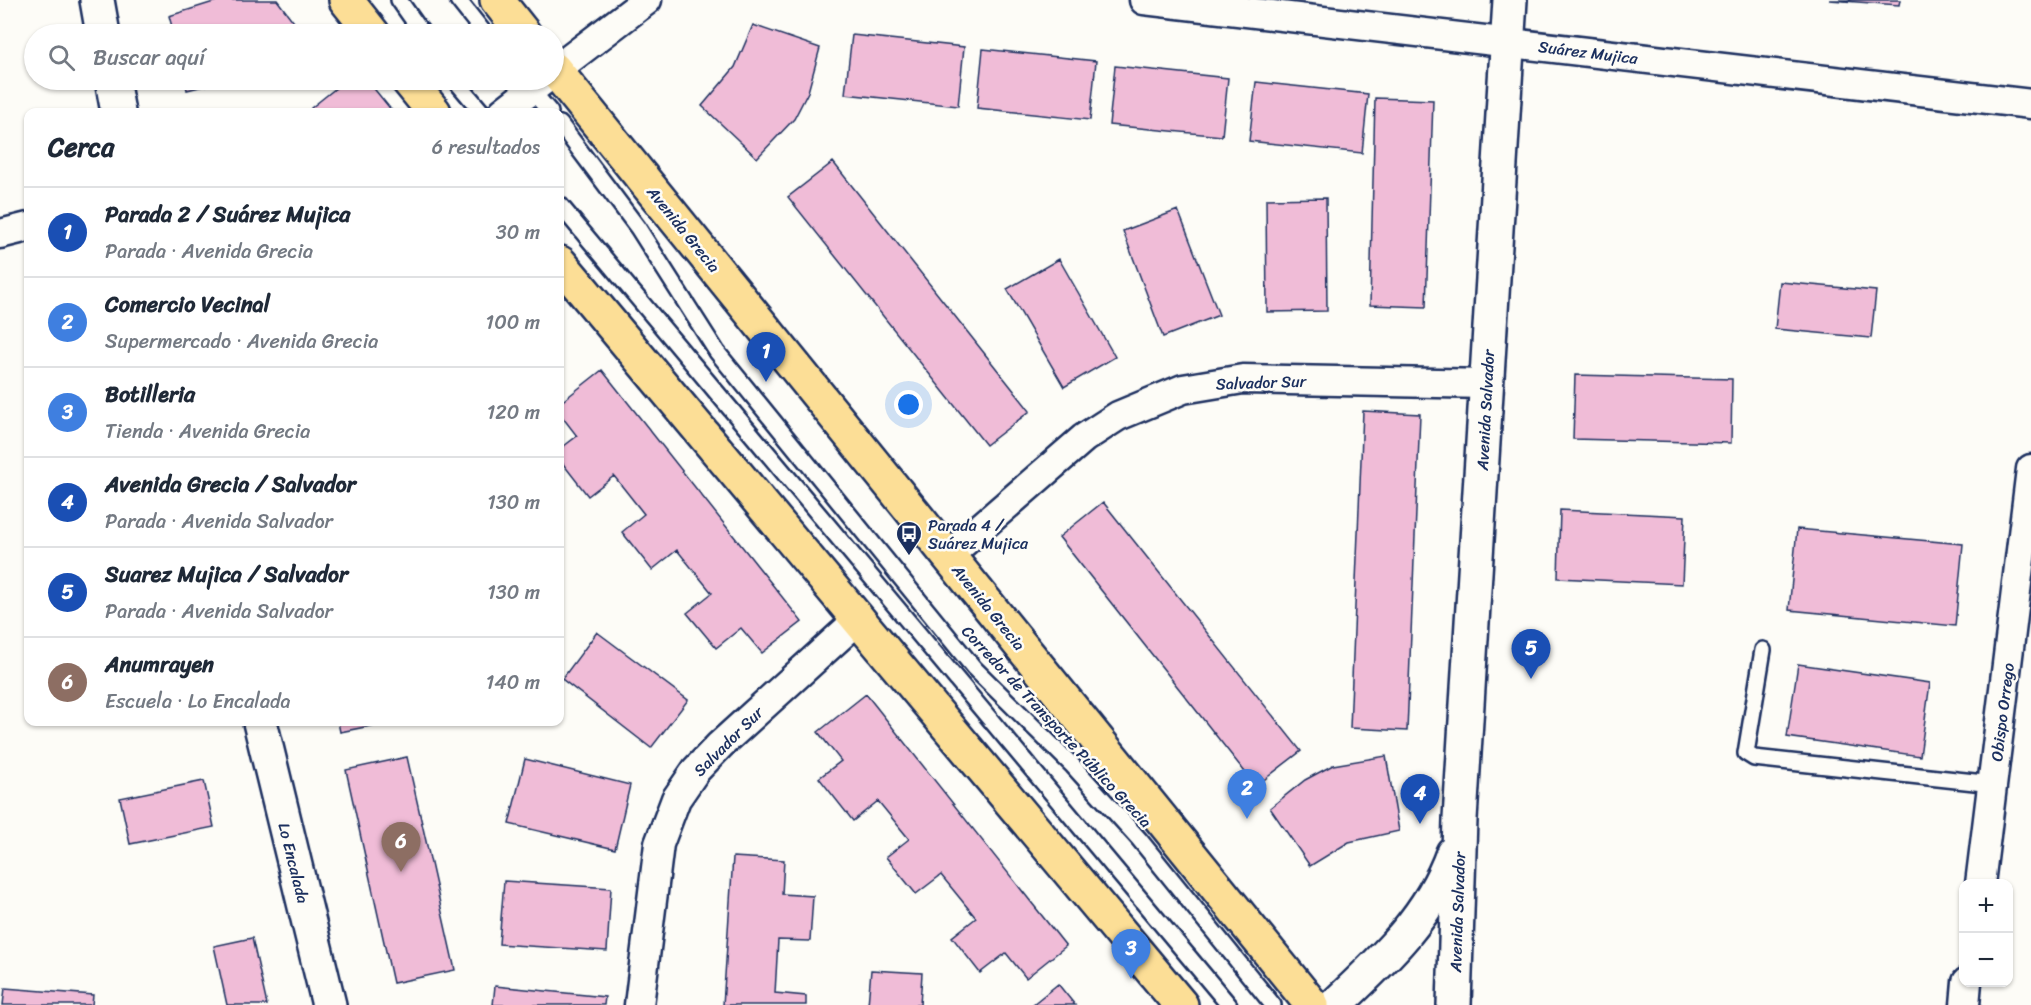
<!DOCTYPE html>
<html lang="es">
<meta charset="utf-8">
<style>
body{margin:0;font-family:Sriracha,sans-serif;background:#f2f2f3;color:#1f2937}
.controls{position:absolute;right:18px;bottom:18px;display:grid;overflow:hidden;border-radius:12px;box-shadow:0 2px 4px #0004}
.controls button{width:54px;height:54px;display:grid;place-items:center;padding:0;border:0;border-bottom:2px solid #e0e1e3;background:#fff;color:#1f2937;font:30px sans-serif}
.you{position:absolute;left:909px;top:405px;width:21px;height:21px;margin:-15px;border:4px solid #fff;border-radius:50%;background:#1a73e8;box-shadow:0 0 0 9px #1a73e833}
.badge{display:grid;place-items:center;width:39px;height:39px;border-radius:50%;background:#1b2f5e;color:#fff;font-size:20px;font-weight:700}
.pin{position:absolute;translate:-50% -50px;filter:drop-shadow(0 2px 3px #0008)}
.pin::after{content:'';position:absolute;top:32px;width:21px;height:18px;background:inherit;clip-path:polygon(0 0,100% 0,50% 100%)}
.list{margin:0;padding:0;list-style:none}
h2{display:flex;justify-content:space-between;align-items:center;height:78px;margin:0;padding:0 24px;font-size:26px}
h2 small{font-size:20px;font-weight:400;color:#747a83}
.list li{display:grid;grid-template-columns:39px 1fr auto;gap:18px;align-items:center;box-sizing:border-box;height:90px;padding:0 24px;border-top:2px solid #e0e1e3}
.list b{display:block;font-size:22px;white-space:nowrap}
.list p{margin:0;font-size:20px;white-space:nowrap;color:#747a83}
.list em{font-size:20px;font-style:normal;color:#747a83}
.icon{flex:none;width:33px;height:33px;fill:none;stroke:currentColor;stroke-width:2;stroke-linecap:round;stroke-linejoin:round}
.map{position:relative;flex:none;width:2031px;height:1005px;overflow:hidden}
.search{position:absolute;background:#fff;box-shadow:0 2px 4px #0004;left:24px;top:24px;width:540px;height:66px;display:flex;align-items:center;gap:15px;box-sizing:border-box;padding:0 21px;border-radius:33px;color:#747a83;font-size:22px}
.panel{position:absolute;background:#fff;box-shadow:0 2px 4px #0004;left:24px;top:108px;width:540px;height:618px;border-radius:12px}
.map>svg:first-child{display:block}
</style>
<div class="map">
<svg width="2031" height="1005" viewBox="0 0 2031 1005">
<rect width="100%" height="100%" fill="#fdfcf7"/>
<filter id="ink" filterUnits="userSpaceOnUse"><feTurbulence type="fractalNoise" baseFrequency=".0167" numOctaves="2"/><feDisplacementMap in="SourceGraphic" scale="12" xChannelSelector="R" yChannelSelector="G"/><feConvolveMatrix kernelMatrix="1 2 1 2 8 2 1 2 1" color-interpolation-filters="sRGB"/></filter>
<g filter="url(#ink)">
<!-- building -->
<path fill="#f0bcd7" stroke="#1b2f5e" stroke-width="1.5" d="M 277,0 L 300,30 L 294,34 L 174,34 L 169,16 L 220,0 Z
M 1829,0 L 1900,0 L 1899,5 Z
M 753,25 L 820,48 L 808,92 L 794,119 L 757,158 L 702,106 L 735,67 Z
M 852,35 L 964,47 L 958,106 L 845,94 Z
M 983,49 L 1096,61 L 1090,120 L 977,108 Z
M 1115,66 L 1228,78 L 1222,136 L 1109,125 Z
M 185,80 L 228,80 L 187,90 Z
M 346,80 L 367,80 L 393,112 L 315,112 L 311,108 Z
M 1256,82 L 1368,94 L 1362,153 L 1249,141 Z
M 1375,98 L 1433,100 L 1426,307 L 1370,305 Z
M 833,162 L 1030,411 L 986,445 L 788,197 Z
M 1326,198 L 1327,311 L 1267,312 L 1266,199 Z
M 1178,210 L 1219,315 L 1163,337 L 1123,231 Z
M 1059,259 L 1115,357 L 1064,387 L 1007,289 Z
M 1780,282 L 1876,291 L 1871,338 L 1775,329 Z
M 602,370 L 802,622 L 762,653 L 741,628 L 716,648 L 687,613 L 712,593 L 677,550 L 652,570 L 622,532 L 644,514 L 614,476 L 588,496 L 560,460 L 560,449 L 577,436 L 560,414 L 560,403 Z
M 1575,375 L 1732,379 L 1731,443 L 1573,439 Z
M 1363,411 L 1420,414 L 1407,731 L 1350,728 Z
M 1103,502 L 1301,751 L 1256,786 L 1059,537 Z
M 1560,510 L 1685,516 L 1682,584 L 1558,578 Z
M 1797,529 L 1963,544 L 1955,626 L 1789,610 Z
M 597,632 L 688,700 L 651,748 L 562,679 Z
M 1798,664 L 1930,683 L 1920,756 L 1787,737 Z
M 866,694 L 1066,946 L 1026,978 L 1006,953 L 980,973 L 952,937 L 976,918 L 941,875 L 916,894 L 886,857 L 909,839 L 878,801 L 853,821 L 819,778 L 841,761 L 818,732 Z
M 338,722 L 390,722 L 340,732 Z
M 1386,756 L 1399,831 L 1349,842 L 1310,866 L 1270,808 L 1305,780 L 1333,765 Z
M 407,757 L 455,970 L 393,983 L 346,770 Z
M 525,759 L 630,785 L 615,849 L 509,824 Z
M 204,781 L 214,827 L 130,844 L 120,798 Z
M 733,857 L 784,860 L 782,894 L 813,896 L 810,941 L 778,940 L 775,993 L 806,996 L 806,1005 L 723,1005 Z
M 504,881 L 611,888 L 607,951 L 499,944 Z
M 252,938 L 267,1005 L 227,1005 L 214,946 Z
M 871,970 L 922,973 L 920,1005 L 868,1005 Z
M 1058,984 L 1075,1005 L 1032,1005 Z
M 495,986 L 605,997 L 604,1005 L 493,1005 Z
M 5,988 L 93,995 L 92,1005 L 3,1005 Z"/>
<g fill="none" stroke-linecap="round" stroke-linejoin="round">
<defs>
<path id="service" d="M 399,0 L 423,34
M 458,0 L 485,34
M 455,80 L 482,112
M 528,86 L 550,112
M 560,124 L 638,228 L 717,352 L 974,668 L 1073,766 L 1139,839 L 1273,1005
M 560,205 L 1229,1005
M 1763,650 L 1746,753 L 1754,758 L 1993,784"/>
<path id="minor" d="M 1144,0 L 2031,104
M 554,71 L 647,0
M 503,112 L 544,80
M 0,234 L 28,227
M 948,556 L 1084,438 L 1118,416 L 1183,389 L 1243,379 L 1487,384
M 1980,884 L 2031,469
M 639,1005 L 659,844 L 676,799 L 696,770 L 720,745 L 860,618
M 1965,1005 L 1967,982"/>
<path id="tertiary" d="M 97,0 L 103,34
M 112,80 L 118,112
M 260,722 L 329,1005"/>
<path id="secondary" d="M 1335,1005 C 1383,960 1430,917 1453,853
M 1454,1005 L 1460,819 L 1510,0"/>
<path id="primary" d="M 346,0 L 373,34
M 497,0 L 524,34
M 554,69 L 1312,1005
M 408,80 L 434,112
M 560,263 L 1181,1005"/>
</defs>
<!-- service casing -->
<use href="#service" stroke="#1b2f5e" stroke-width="20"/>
<!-- minor casing -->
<use href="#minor" stroke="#1b2f5e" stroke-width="33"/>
<!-- tertiary casing -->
<use href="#tertiary" stroke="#1b2f5e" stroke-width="38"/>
<!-- secondary casing -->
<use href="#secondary" stroke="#1b2f5e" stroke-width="38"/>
<!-- primary casing -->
<use href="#primary" stroke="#1b2f5e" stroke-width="38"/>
<!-- service -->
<use href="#service" stroke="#fdfcf7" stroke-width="15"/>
<!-- minor -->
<use href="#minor" stroke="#fdfcf7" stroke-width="28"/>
<!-- tertiary -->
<use href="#tertiary" stroke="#fdfcf7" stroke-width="33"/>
<!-- secondary -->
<use href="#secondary" stroke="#fdfcf7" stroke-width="33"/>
<!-- primary -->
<use href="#primary" stroke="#fcde96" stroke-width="33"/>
</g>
</g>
<!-- icons -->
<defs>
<symbol id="bus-pin" viewBox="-11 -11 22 30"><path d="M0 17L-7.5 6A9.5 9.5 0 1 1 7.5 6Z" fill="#1b2f5e" stroke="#fdfcf7"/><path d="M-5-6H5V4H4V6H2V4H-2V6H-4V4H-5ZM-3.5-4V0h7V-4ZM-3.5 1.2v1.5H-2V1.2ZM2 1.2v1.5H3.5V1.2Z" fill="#fff"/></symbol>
</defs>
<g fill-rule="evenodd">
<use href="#bus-pin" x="894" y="519" width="30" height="40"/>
</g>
<g text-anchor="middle" stroke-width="5" stroke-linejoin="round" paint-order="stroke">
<!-- street labels -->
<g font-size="16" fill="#1b2f5e" stroke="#fdfcf7">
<text transform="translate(1588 52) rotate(7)" y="6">Suárez Mujica</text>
<text transform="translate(684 229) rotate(51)" y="6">Avenida Grecia</text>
<text transform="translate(1261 382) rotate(-2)" y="6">Salvador Sur</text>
<text transform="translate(1485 410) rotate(-87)" y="6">Avenida Salvador</text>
<text transform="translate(989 607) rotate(51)" y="6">Avenida Grecia</text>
<text transform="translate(2002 712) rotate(-83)" y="6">Obispo Orrego</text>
<text transform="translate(1057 726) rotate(47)" y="6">Corredor de Transporte Público Grecia</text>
<text transform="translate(728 741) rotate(-45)" y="6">Salvador Sur</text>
<text transform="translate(294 863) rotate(76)" y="6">Lo Encalada</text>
<text transform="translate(1457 912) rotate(-88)" y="6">Avenida Salvador</text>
</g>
<!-- poi labels -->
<g font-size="16" fill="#1b2f5e" stroke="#fdfcf7" text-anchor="start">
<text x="928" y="531">Parada 4 /<tspan x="928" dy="18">Suárez Mujica</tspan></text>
</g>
</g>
</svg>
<div class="controls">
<button>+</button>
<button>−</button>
</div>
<div class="you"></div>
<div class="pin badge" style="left:766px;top:382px;background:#1a4fb4">1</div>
<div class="pin badge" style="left:1247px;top:819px;background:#3f7fe0">2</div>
<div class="pin badge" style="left:1131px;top:979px;background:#3f7fe0">3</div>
<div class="pin badge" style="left:1420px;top:824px;background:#1a4fb4">4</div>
<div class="pin badge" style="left:1531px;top:679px;background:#1a4fb4">5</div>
<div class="pin badge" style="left:401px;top:872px;background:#8d6e63">6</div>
<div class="search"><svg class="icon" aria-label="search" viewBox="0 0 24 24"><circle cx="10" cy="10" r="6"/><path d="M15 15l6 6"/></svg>Buscar aquí</div>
<section class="panel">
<h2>Cerca<small>6 resultados</small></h2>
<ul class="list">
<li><span class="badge" style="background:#1a4fb4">1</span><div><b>Parada 2 / Suárez Mujica</b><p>Parada · Avenida Grecia</p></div><em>30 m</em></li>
<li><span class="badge" style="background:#3f7fe0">2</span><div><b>Comercio Vecinal</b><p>Supermercado · Avenida Grecia</p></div><em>100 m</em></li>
<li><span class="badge" style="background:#3f7fe0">3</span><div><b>Botilleria</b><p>Tienda · Avenida Grecia</p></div><em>120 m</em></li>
<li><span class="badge" style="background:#1a4fb4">4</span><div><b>Avenida Grecia / Salvador</b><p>Parada · Avenida Salvador</p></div><em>130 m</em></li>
<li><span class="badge" style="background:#1a4fb4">5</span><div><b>Suarez Mujica / Salvador</b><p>Parada · Avenida Salvador</p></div><em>130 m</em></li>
<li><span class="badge" style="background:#8d6e63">6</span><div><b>Anumrayen</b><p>Escuela · Lo Encalada</p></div><em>140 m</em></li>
</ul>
</section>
</div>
